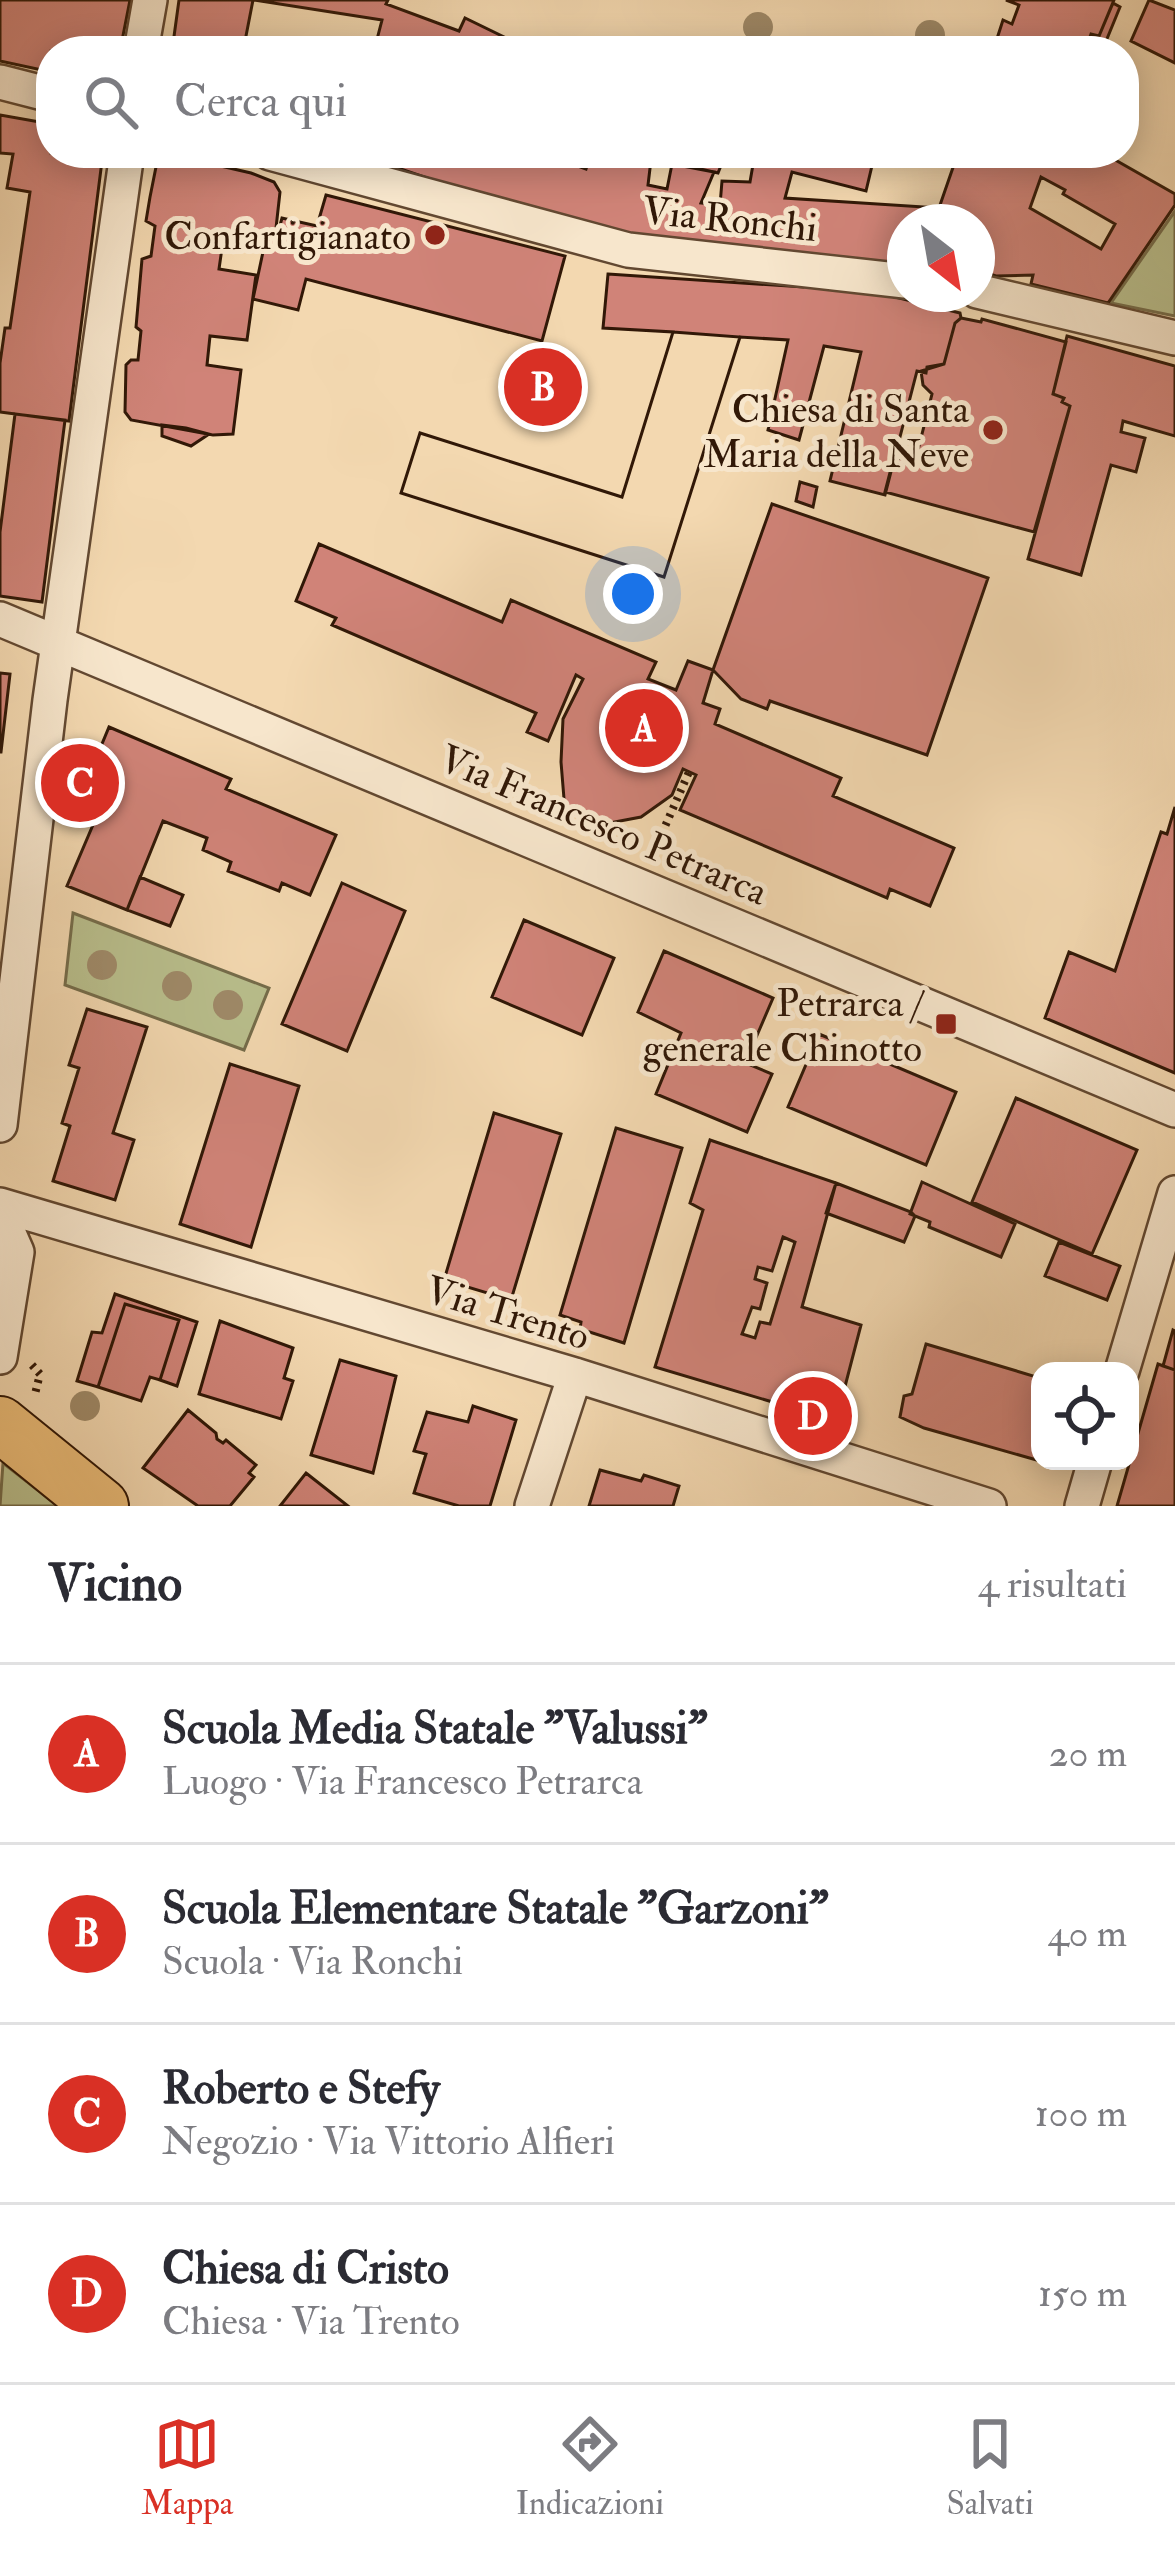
<!DOCTYPE html>
<html lang="it">
<meta charset="utf-8">
<style>
body{margin:0;font-family:"IM FELL Double Pica",serif;background:#f7f7f7;color:#2b2b33}
.controls{position:absolute;right:36px;bottom:36px;display:grid;overflow:hidden;border-radius:24px;box-shadow:0 6px 30px #0003}
.controls button{width:108px;height:108px;display:grid;place-items:center;padding:0;border:0;border-bottom:3px solid #e1e1e2;background:#fff;color:#2b2b33;font:60px sans-serif}
.compass{position:absolute;left:887px;top:204px;width:108px;height:108px;border-radius:50%;background:#fff;box-shadow:0 6px 30px #0003;rotate:149deg}
.you{position:absolute;left:633px;top:594px;width:42px;height:42px;margin:-30px;border:9px solid #fff;border-radius:50%;background:#1a73e8;box-shadow:0 0 0 18px #1a73e833}
.badge{display:grid;place-items:center;width:78px;height:78px;border-radius:50%;background:#d93025;color:#fff;font-size:39px;font-weight:700}
.pin{position:absolute;translate:-50% -50%;border:6px solid #fff;box-shadow:0 3px 12px #0006}
.list{margin:0;padding:0;list-style:none}
h2{display:flex;justify-content:space-between;align-items:center;height:156px;margin:0;padding:0 48px;font-size:51px}
h2 small{font-size:39px;font-weight:400;color:#7c7c81}
.list li{display:grid;grid-template-columns:78px 1fr auto;gap:36px;align-items:center;box-sizing:border-box;height:180px;padding:0 48px;border-top:3px solid #e1e1e2}
.list b{display:block;font-size:45px;white-space:nowrap}
.list p{margin:0;font-size:39px;white-space:nowrap;color:#7c7c81}
.list em{font-size:39px;font-style:normal;color:#7c7c81}
.icon{flex:none;width:66px;height:66px;fill:none;stroke:currentColor;stroke-width:2;stroke-linecap:round;stroke-linejoin:round}
.map{position:relative;flex:none;width:1175px;height:1506px;overflow:hidden}
.search{position:absolute;background:#fff;box-shadow:0 6px 30px #0003;left:36px;right:36px;top:36px;height:132px;display:flex;align-items:center;gap:30px;box-sizing:border-box;padding:0 42px;border-radius:48px;color:#7c7c81;font-size:45px}
.sheet{height:876px;background:#fff}
nav{display:flex;justify-content:space-around;align-items:center;box-sizing:border-box;height:168px;border-top:3px solid #e1e1e2;background:#fff;font-size:33px;color:#7c7c81}
nav a{display:grid;justify-items:center;gap:6px}
nav .on{color:#d93025}
.map>svg:first-child{display:block}
</style>
<div class="map">
<svg width="1175" height="1506" viewBox="0 0 1175 1506">
<rect width="100%" height="100%" fill="#f3d8b0"/>
<filter id="stains"><feTurbulence type="fractalNoise" baseFrequency=".00167" numOctaves="4"/><feColorMatrix values="0 0 0 0 .2 0 0 0 0 .09 0 0 0 0 .02 0 0 0 .5 -.17"/></filter>
<radialGradient id="worn" r=".72"><stop offset=".6" stop-color="#630" stop-opacity="0"/><stop offset="1" stop-color="#630" stop-opacity=".3"/></radialGradient>
<!-- green -->
<path fill="#b9bf8d" stroke="#756c4a" stroke-width="3" d="M 1175,211 L 1175,316 L 1111,303 Z
M 73,913 L 269,988 L 244,1050 L 65,985 Z
M 3,1463 L 58,1506 L 0,1506 Z"/>
<!-- building -->
<path fill="#d08378" stroke="#311807" stroke-width="3" fill-rule="evenodd" d="M 0,0 L 130,0 L 120,51 L 51,51 L 51,72 L 0,61 Z
M 179,0 L 253,0 L 246,36 L 252,43 L 277,51 L 172,51 Z
M 254,0 L 388,0 L 386,4 L 459,31 L 465,18 L 533,51 L 374,51 L 382,20 Z
M 1006,0 L 1114,0 L 1099,36 L 1091,34 L 1085,51 L 993,51 L 1003,20 L 1012,24 L 1019,5 Z
M 1149,0 L 1175,10 L 1175,63 L 1131,41 Z
M 1113,3 L 1120,7 L 1102,51 L 1085,51 L 1091,34 L 1099,36 Z
M 316,39 L 359,51 L 312,51 Z
M 0,115 L 51,124 L 51,153 L 103,153 L 69,421 L 0,412 L 0,363 L 5,328 L 10,328 L 30,192 L 7,188 L 13,154 L 0,153 Z
M 164,153 L 251,173 L 274,182 L 280,192 L 276,228 L 267,233 L 264,246 L 223,241 L 219,269 L 256,275 L 247,340 L 210,336 L 207,365 L 241,370 L 233,434 L 213,435 L 131,420 L 125,412 L 126,365 L 131,360 L 138,360 L 141,331 L 136,327 L 142,259 L 151,256 L 155,226 L 146,221 L 150,197 L 158,157 Z
M 354,153 L 542,153 L 586,169 L 591,153 L 641,153 L 640,156 L 651,160 L 648,185 L 667,189 L 672,164 L 714,172 L 701,203 L 720,205 L 722,181 L 750,182 L 755,153 L 875,153 L 866,191 L 792,172 L 785,198 L 939,208 L 958,153 L 1103,153 L 1175,194 L 1175,205 L 1108,303 L 1031,284 L 1033,275 L 996,276 L 977,270 L 977,222 L 905,222 L 905,265 L 695,249 L 494,201 ZM 1041,177 L 1065,190 L 1063,194 L 1115,224 L 1101,249 L 1030,208 Z
M 703,153 L 740,153 L 736,162 L 724,158 L 718,173 L 696,168 Z
M 326,195 L 565,256 L 542,341 L 306,279 L 298,310 L 253,299 L 267,233 L 279,229 L 282,218 L 317,226 Z
M 608,274 L 803,287 L 804,282 L 887,295 L 960,313 L 961,318 L 955,323 L 944,364 L 927,367 L 926,373 L 917,371 L 885,495 L 830,481 L 861,352 L 824,346 L 799,440 L 768,430 L 788,340 L 740,337 L 664,577 L 401,493 L 420,433 L 622,497 L 673,332 L 603,328 Z
M 961,318 L 981,322 L 982,319 L 1066,342 L 1053,394 L 1064,398 L 1062,402 L 1070,406 L 1034,532 L 885,492 L 894,457 L 915,462 L 932,394 L 923,385 L 921,371 L 944,364 L 955,323 Z
M 673,332 L 740,337 L 664,577 L 401,493 L 420,433 L 622,497 Z
M 1067,336 L 1175,366 L 1175,436 L 1123,421 L 1121,432 L 1145,438 L 1136,472 L 1111,465 L 1081,575 L 1028,559 L 1070,406 L 1062,402 L 1064,398 L 1053,394 Z
M 15,414 L 65,420 L 42,602 L 0,596 L 0,532 Z
M 162,425 L 186,428 L 209,434 L 191,446 L 162,436 Z
M 800,482 L 817,487 L 813,507 L 796,501 Z
M 772,504 L 988,578 L 927,755 L 770,701 L 767,709 L 741,699 L 713,670 Z
M 319,544 L 502,622 L 511,600 L 656,662 L 648,679 L 676,690 L 688,661 L 713,670 L 703,703 L 720,709 L 715,724 L 841,778 L 833,796 L 954,848 L 930,906 L 890,889 L 887,898 L 680,810 L 696,775 L 683,769 L 672,795 L 641,817 L 599,825 L 565,811 L 561,762 L 563,719 L 583,679 L 576,675 L 548,741 L 527,732 L 536,713 L 332,625 L 336,618 L 296,601 Z
M 0,673 L 10,674 L 1,752 L 0,752 Z
M 109,727 L 231,779 L 226,789 L 336,835 L 310,895 L 282,883 L 279,891 L 228,871 L 231,862 L 203,850 L 207,838 L 163,821 L 127,910 L 67,886 L 101,806 L 80,797 Z
M 1175,807 L 1175,1073 L 1045,1018 L 1069,952 L 1115,971 L 1161,832 L 1167,834 Z
M 140,877 L 183,895 L 170,926 L 127,910 Z
M 342,883 L 405,911 L 347,1051 L 282,1024 Z
M 524,920 L 614,958 L 582,1035 L 492,997 Z
M 664,951 L 773,998 L 749,1054 L 734,1047 L 731,1057 L 772,1074 L 747,1132 L 656,1094 L 681,1033 L 638,1012 Z
M 87,1009 L 147,1027 L 113,1133 L 134,1140 L 115,1200 L 53,1181 L 70,1126 L 62,1123 L 79,1068 L 69,1065 Z
M 819,1034 L 956,1092 L 926,1165 L 788,1107 Z
M 230,1064 L 299,1086 L 251,1247 L 180,1224 Z
M 1016,1098 L 1137,1150 L 1092,1254 L 972,1202 Z
M 494,1113 L 561,1134 L 511,1300 L 444,1280 Z
M 616,1128 L 682,1148 L 624,1343 L 580,1329 L 581,1322 L 560,1315 Z
M 710,1140 L 836,1183 L 802,1307 L 861,1325 L 836,1421 L 655,1367 L 703,1210 L 690,1203 ZM 783,1237 L 795,1242 L 770,1324 L 760,1322 L 755,1338 L 742,1334 L 752,1307 L 760,1309 L 767,1283 L 755,1279 L 758,1267 L 772,1271 Z
M 922,1182 L 1015,1224 L 1001,1257 L 929,1227 L 930,1222 L 910,1214 Z
M 836,1183 L 911,1212 L 915,1216 L 904,1242 L 826,1213 Z
M 1059,1242 L 1120,1266 L 1107,1300 L 1045,1276 Z
M 115,1294 L 197,1322 L 177,1386 L 160,1380 L 179,1320 L 125,1304 L 98,1387 L 77,1381 L 92,1332 L 102,1333 Z
M 125,1304 L 179,1320 L 160,1380 L 150,1377 L 141,1401 L 98,1387 Z
M 220,1321 L 293,1348 L 284,1378 L 293,1381 L 281,1419 L 199,1394 Z
M 1173,1330 L 1175,1331 L 1175,1370 L 1163,1366 Z
M 926,1344 L 1040,1378 L 1040,1461 L 924,1428 L 900,1417 L 904,1396 L 912,1394 Z
M 340,1360 L 396,1376 L 373,1473 L 311,1455 Z
M 1158,1364 L 1175,1370 L 1175,1506 L 1117,1506 Z
M 473,1406 L 516,1420 L 490,1506 L 459,1506 L 414,1493 L 426,1454 L 414,1451 L 427,1412 L 468,1422 Z
M 188,1410 L 216,1433 L 217,1439 L 223,1443 L 226,1440 L 256,1465 L 249,1473 L 254,1477 L 230,1506 L 198,1506 L 143,1468 Z
M 600,1470 L 641,1481 L 644,1475 L 679,1486 L 673,1506 L 589,1506 Z
M 306,1473 L 348,1506 L 280,1506 Z"/>
<g fill="none" stroke-linecap="round" stroke-linejoin="round">
<defs>
<path id="minor" d="M 141,51 L 150,0
M 0,82 L 51,95
M 270,153 L 628,250 L 905,281
M 977,291 L 1175,338
M 0,619 L 1175,1110
M 0,1125 L 50,700 L 127,153
M 0,1205 L 575,1375 L 989,1506
M 0,1213 L 17,1252 L 0,1357
M 1122,1371 L 1175,1193
M 532,1506 L 575,1375
M 1082,1506 L 1095,1461"/>
<path id="primary" d="M 0,1424 L 101,1506"/>
</defs>
<!-- minor casing -->
<use href="#minor" stroke="#624831" stroke-width="38"/>
<!-- primary casing -->
<use href="#primary" stroke="#311807" stroke-width="58"/>
<!-- path -->
<path stroke="#311807" stroke-width="8" stroke-dasharray="3 6" stroke-linecap="butt" d="M 651,858 L 689,772
M 32,1365 L 40,1374 L 35,1394"/>
<!-- minor -->
<use href="#minor" stroke="#f7e6cc" stroke-width="33"/>
<!-- primary -->
<use href="#primary" stroke="#eabc78" stroke-width="54"/>
</g>
<!-- trees -->
<g fill="#9f8a69">
<circle cx="758" cy="27" r="15"/>
<circle cx="930" cy="35" r="15"/>
<circle cx="102" cy="965" r="15"/>
<circle cx="177" cy="986" r="15"/>
<circle cx="228" cy="1005" r="15"/>
<circle cx="85" cy="1406" r="15"/>
</g>
<!-- markers -->
<g fill="#8f2418" stroke="#f7e6cc" stroke-width="4.5">
<circle cx="435" cy="235" r="12"/>
<circle cx="993" cy="430" r="12"/>
<rect x="934" y="1012" width="24" height="24" rx="6"/>
</g>
<g text-anchor="middle" stroke-width="10" stroke-linejoin="round" paint-order="stroke">
<!-- street labels -->
<g font-size="39" fill="#311807" stroke="#f7e6cc">
<text transform="translate(730 218) rotate(6)" y="14">Via Ronchi</text>
<text transform="translate(604 824) rotate(23)" y="14">Via Francesco Petrarca</text>
<text transform="translate(508 1312) rotate(17)" y="14">Via Trento</text>
</g>
<!-- poi labels -->
<g font-size="39" fill="#311807" stroke="#f7e6cc" text-anchor="end">
<text x="411" y="249">Confartigianato</text>
<text x="969" y="422">Chiesa di Santa<tspan x="969" dy="45">Maria della Neve</tspan></text>
<text x="922" y="1016">Petrarca /<tspan x="922" dy="45">generale Chinotto</tspan></text>
</g>
</g>
<rect width="100%" height="100%" filter="url(#stains)"/>
<rect width="100%" height="100%" fill="url(#worn)"/>
</svg>
<div class="controls">
<button><svg class="icon" aria-label="locate" viewBox="0 0 24 24"><circle cx="12" cy="12" r="6"/><path d="M12 2v4M12 18v4M2 12h4M18 12h4"/></svg></button>
</div>
<svg class="compass" viewBox="-18 -18 36 36"><path d="M0-13l5 13h-10z" fill="#e53935"/><path d="M0 13l5-13h-10z" fill="#7c7c81"/></svg>
<div class="you"></div>
<div class="pin badge" style="left:644px;top:728px">A</div>
<div class="pin badge" style="left:543px;top:387px">B</div>
<div class="pin badge" style="left:80px;top:783px">C</div>
<div class="pin badge" style="left:813px;top:1416px">D</div>
<div class="search"><svg class="icon" aria-label="search" viewBox="0 0 24 24"><circle cx="10" cy="10" r="6"/><path d="M15 15l6 6"/></svg>Cerca qui</div>
</div>
<section class="sheet">
<h2>Vicino<small>4 risultati</small></h2>
<ul class="list">
<li><span class="badge">A</span><div><b>Scuola Media Statale &quot;Valussi&quot;</b><p>Luogo · Via Francesco Petrarca</p></div><em>20 m</em></li>
<li><span class="badge">B</span><div><b>Scuola Elementare Statale &quot;Garzoni&quot;</b><p>Scuola · Via Ronchi</p></div><em>40 m</em></li>
<li><span class="badge">C</span><div><b>Roberto e Stefy</b><p>Negozio · Via Vittorio Alfieri</p></div><em>100 m</em></li>
<li><span class="badge">D</span><div><b>Chiesa di Cristo</b><p>Chiesa · Via Trento</p></div><em>150 m</em></li>
</ul>
</section>
<nav>
<a class="on"><svg class="icon" aria-label="map" viewBox="0 0 24 24"><path d="M3 6l6-2 6 2 6-2v14l-6 2-6-2-6 2zM9 4v14M15 6v14"/></svg>Mappa</a>
<a><svg class="icon" aria-label="directions" viewBox="0 0 24 24"><path d="M12 3l9 9-9 9-9-9zM9 14v-3h6M13 9l2 2-2 2"/></svg>Indicazioni</a>
<a><svg class="icon" aria-label="saved" viewBox="0 0 24 24"><path d="M7 4h10v16l-5-4-5 4z"/></svg>Salvati</a>
</nav>
